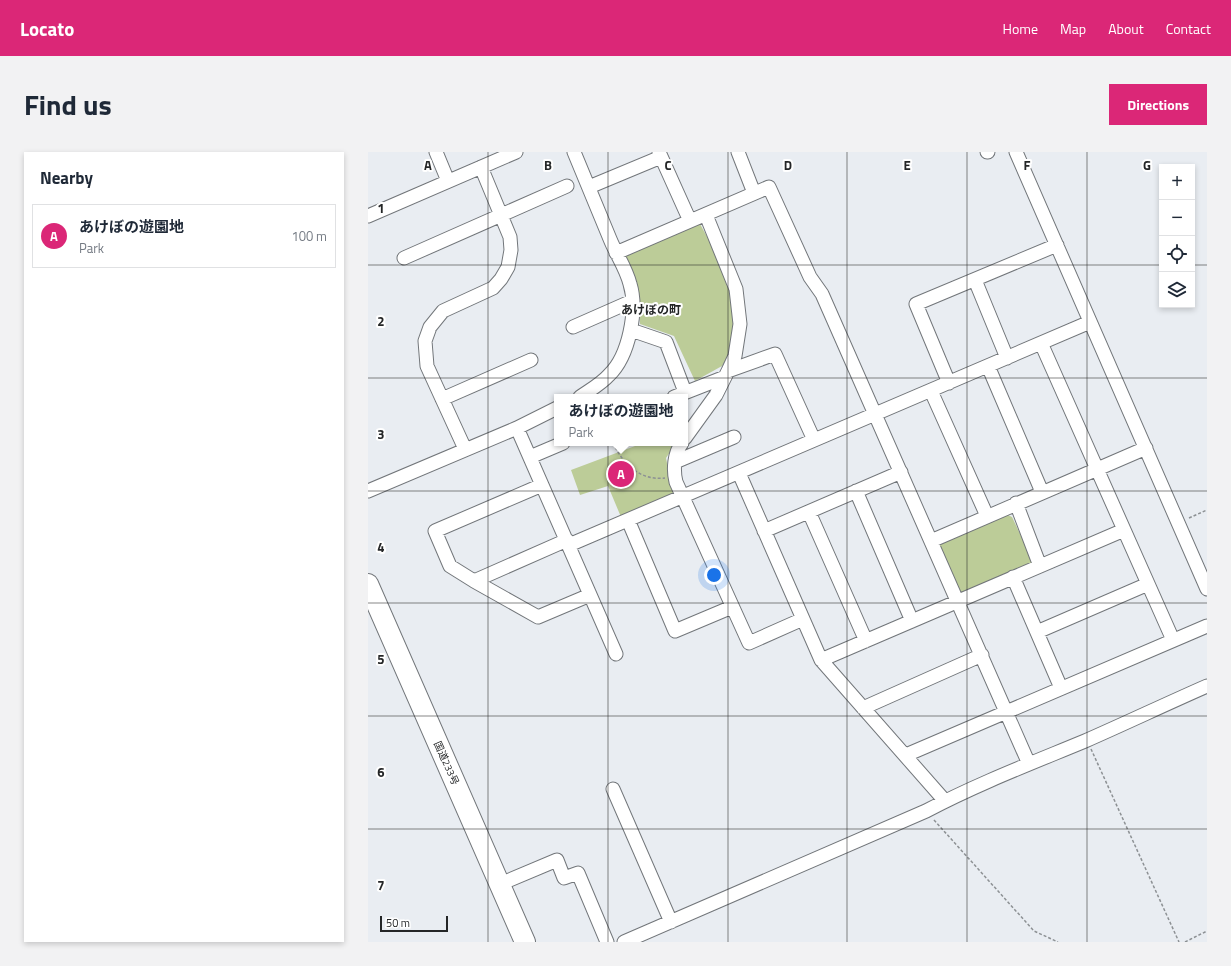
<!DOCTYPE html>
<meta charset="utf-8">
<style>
body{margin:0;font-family:"Titillium Web","Noto Sans JP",sans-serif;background:#f2f2f3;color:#1f2937}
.controls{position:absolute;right:12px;top:12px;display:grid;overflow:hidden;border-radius:0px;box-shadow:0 2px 6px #0003}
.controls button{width:36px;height:36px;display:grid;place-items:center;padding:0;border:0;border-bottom:1px solid #e0e1e3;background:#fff;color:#1f2937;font:20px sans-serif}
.scale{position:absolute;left:12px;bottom:10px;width:68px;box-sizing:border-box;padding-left:4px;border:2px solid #242627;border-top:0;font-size:11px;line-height:14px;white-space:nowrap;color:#242627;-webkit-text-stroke:3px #fff;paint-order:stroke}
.you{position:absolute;left:346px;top:423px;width:14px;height:14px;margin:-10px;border:3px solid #fff;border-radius:50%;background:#1a73e8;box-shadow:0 0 0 6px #1a73e833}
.badge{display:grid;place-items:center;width:26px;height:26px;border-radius:50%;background:#db2777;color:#fff;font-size:13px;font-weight:700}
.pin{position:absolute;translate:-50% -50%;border:2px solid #fff;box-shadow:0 1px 4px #0006}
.popup{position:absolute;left:186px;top:242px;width:134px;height:52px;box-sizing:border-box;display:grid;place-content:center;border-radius:0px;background:#fff;filter:drop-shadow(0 1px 3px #0005);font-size:13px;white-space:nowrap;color:#747a83}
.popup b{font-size:15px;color:#1f2937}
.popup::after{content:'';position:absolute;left:50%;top:100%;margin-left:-8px;border:8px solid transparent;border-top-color:#fff}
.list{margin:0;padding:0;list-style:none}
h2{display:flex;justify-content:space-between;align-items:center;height:52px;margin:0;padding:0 16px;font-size:17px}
h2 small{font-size:13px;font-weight:400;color:#747a83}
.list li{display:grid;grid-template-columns:26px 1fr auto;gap:12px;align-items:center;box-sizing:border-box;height:64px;margin:0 8px 8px;padding:0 8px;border:1px solid #e0e1e3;border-radius:0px}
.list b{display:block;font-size:15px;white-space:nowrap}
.list p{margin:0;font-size:13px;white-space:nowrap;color:#747a83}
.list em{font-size:13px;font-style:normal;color:#747a83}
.icon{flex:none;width:22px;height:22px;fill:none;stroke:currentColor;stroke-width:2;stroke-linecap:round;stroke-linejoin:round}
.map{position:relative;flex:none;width:839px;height:790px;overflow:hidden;border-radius:0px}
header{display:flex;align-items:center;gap:24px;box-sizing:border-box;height:56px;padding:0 20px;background:#db2777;color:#fff}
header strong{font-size:19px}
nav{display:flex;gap:22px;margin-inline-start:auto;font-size:14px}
.intro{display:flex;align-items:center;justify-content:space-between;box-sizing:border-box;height:96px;padding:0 24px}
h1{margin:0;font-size:28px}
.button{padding:10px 18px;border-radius:0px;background:#db2777;color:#fff;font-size:14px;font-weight:700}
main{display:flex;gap:24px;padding:0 24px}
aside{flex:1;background:#fff;border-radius:0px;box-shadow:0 2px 6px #0003}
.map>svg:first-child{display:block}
</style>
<header>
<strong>Locato</strong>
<nav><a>Home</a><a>Map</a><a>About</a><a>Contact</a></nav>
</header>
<div class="intro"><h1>Find us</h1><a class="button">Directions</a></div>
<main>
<aside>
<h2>Nearby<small></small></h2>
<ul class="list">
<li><span class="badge">A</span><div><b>あけぼの遊園地</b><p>Park</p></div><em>100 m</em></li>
</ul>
</aside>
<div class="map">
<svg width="839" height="790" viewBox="0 0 839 790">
<rect width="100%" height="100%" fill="#e9edf2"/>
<!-- green -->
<path fill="#bccc98" d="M 332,72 L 357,117 L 365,150 L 368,182 L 359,206 L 354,214 L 327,229 L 306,184 L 272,172 L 271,150 L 268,130 L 257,104 Z
M 275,291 L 308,291 L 298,306 L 302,326 L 308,343 L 253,365 L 240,334 L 212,343 L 203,318 Z
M 638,362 L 644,365 L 664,407 L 664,413 L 596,442 L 591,441 L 571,396 L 573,389 Z"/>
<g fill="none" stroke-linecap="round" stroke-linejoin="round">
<defs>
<path id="minor" d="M 68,0 L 80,29
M 206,0 C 218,29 230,58 242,87 C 248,102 258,116 262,132 C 270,158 261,204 241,223 C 233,232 222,238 212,245
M 291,0 L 322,69
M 370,0 L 386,41
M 619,0 L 620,0
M 648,0 L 839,437
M 221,35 L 293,5
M 0,64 L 148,0
M 248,101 L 401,35 L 442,125 L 454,142 L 661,612
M 36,106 L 199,34
M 607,128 L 639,206
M 205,175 L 264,149
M 263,178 L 298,190 L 317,240
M 673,191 L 805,488
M 620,214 L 674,340
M 360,219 L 407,202 L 446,288
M 581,231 L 548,152 L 689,93
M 563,239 L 619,364
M 306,245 L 357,225
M 74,247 L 163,208
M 149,276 L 248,502
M 317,286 L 348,243 L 360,219 L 367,204 L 372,172 L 368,137 L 338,63
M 314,291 C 306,301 305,318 308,330 L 381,491 L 435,467
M 97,297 L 59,214 L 57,189 L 62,175 L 75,159 L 125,136 L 133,127 L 140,115 L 143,98 L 142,85 L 113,15
M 162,305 L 195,291
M 307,310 L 366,285
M 371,321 L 453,508 L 577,649
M 174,333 L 67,379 L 82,414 L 106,429 L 170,465 L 222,443
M 0,339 L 149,276 L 189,256
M 488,339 L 544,469
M 648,351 L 672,414
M 441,360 L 498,489
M 260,368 L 307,479 L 364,455
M 396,379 L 533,320
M 563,389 L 778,296
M 201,393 L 722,170
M 645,425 L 693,536
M 106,429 L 199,388
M 669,480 L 780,432
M 453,508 L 756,378
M 495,556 L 614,503
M 538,603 L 839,474
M 245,637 L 303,770
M 132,732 L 189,708 L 196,726 L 210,721 L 239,790
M 256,790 L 558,659 C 609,632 664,611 717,589 C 758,571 798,552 839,534"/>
<path id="highway" d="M 0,432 L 157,790"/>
</defs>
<!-- minor casing -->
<use href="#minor" stroke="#72767a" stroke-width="15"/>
<!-- highway casing -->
<use href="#highway" stroke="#72767a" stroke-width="22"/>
<!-- path -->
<path stroke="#8d9194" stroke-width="1.5" stroke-dasharray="3 2" stroke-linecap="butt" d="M 245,291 C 255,312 272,329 297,326
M 821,366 L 839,358
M 723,597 L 811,790
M 566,668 L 666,779 L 690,790
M 817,790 L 839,779"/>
<!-- minor -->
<use href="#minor" stroke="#fff" stroke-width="13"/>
<!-- highway -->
<use href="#highway" stroke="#fff" stroke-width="20"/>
</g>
<!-- grid -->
<path fill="none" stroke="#242627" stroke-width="1" stroke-opacity="0.55" d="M 120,0 L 120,790M 240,0 L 240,790M 360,0 L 360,790M 479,0 L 479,790M 599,0 L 599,790M 719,0 L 719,790M 0,113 L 794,113M 824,113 L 839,113M 0,226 L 839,226M 0,339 L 839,339M 0,451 L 839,451M 0,564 L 839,564M 0,677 L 839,677"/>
<g text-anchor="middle" stroke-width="4" stroke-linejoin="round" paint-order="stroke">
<!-- street labels -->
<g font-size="10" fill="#242627" stroke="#fff">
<text transform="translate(79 611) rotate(66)" y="4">国道233号</text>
</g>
<!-- quarter labels -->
<g font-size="12" font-weight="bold" fill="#242627" stroke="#fff">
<text x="283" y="162">あけぼの町</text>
</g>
</g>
<g font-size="13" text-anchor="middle" font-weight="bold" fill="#242627" stroke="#fff" stroke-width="4" stroke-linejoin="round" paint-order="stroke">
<text x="60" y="18">A</text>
<text x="180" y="18">B</text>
<text x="300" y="18">C</text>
<text x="420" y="18">D</text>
<text x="539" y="18">E</text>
<text x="659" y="18">F</text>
<text x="779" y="18">G</text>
<text x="13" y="61">1</text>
<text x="13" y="174">2</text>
<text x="13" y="287">3</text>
<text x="13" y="400">4</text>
<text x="13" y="512">5</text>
<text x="13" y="625">6</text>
<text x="13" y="738">7</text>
</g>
</svg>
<div class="controls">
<button>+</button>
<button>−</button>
<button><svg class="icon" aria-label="locate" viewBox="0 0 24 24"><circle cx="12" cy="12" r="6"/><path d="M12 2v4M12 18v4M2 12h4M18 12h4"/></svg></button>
<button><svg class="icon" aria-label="layers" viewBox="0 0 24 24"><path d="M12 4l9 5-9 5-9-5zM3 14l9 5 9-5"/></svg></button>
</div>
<div class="scale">50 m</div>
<div class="you"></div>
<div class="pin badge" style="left:253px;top:322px">A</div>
<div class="popup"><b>あけぼの遊園地</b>Park</div>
</div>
</main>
